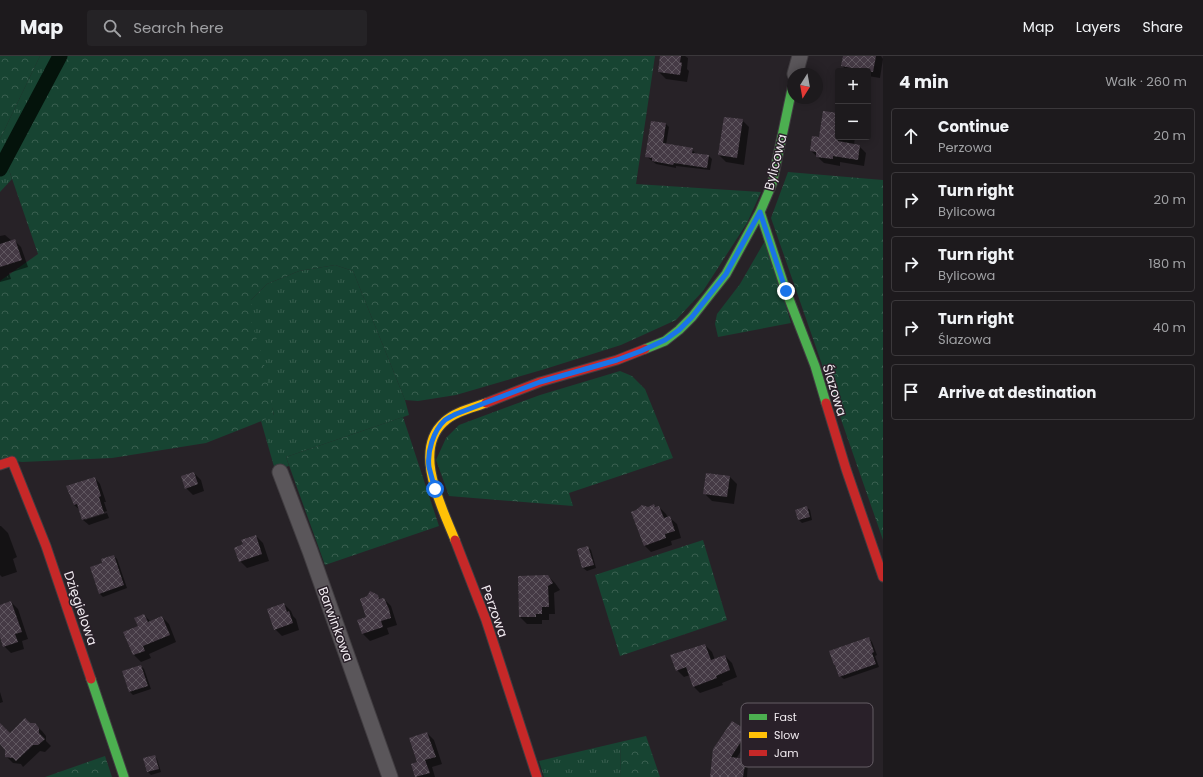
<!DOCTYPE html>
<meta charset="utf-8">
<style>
body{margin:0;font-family:Poppins,sans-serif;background:#252326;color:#f1f3f6}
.controls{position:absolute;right:12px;top:12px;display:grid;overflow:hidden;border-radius:4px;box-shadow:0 2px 10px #0003}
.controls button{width:36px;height:36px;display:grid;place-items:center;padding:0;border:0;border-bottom:1px solid #3b383b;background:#1d1a1d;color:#f1f3f6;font:20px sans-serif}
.compass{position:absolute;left:787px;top:12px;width:36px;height:36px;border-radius:50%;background:#1d1a1d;box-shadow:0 2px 10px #0003;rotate:191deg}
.stop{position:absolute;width:12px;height:12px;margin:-9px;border:3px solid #1a73e8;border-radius:50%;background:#fff}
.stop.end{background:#1a73e8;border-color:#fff;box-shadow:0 1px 4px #0008}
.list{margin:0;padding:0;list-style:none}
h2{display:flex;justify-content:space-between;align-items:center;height:52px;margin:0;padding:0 16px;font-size:17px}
h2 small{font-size:13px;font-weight:400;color:#a0a1a4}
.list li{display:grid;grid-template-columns:26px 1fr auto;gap:12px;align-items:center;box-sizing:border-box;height:56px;margin:0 8px 8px;padding:0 8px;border:1px solid #3b383b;border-radius:4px}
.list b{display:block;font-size:15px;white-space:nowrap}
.list p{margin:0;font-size:13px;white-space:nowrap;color:#a0a1a4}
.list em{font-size:13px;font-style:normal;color:#a0a1a4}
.icon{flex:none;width:22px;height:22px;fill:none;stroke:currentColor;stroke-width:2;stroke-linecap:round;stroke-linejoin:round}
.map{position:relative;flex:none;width:883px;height:721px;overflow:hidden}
header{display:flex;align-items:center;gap:24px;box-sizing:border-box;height:56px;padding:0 20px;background:#1d1a1d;border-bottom:1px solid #3b383b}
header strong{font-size:19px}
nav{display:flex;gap:22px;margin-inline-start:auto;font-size:14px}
.search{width:280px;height:36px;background:#252326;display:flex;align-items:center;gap:10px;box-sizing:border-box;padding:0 14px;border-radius:4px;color:#a0a1a4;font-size:15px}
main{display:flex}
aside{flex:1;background:#1d1a1d}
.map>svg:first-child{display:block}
</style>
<header>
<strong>Map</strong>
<div class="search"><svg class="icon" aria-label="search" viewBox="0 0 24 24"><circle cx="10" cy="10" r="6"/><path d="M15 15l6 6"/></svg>Search here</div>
<nav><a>Map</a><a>Layers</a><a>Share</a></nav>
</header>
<main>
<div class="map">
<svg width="883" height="721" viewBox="0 0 883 721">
<defs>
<pattern id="grass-tufts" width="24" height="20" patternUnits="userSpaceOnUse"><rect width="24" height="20" fill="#174432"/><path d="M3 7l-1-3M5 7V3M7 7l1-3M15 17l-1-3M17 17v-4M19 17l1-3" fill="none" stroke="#395f50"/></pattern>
<pattern id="forest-crowns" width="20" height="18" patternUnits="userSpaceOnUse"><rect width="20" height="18" fill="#174432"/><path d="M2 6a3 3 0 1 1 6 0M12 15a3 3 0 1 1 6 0" fill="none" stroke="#395f50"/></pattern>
<pattern id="building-cross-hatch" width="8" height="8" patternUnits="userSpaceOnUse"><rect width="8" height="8" fill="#453a45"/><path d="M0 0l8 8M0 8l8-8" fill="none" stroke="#605760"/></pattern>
</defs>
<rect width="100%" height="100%" fill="#272227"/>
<!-- grass -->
<path fill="url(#grass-tufts)" d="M 40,0 L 67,0 L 8,111 L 12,123 L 0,136 L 0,83 Z
M 335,209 L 353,215 L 405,344 L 409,359 L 286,401 L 289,410 L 275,414 L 261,365 L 274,359 L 248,257 L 251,244 L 267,228 L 299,215 Z
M 620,686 L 621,721 L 544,721 L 539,705 Z"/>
<!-- forest -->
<path fill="url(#forest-crowns)" d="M 0,0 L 40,0 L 0,83 Z
M 67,0 L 655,0 L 636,128 L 761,136 L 747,167 L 703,235 L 676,264 L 621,289 L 545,313 L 456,339 L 418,345 L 405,344 L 353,215 L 335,209 L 299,215 L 267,228 L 251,244 L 254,258 L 249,257 L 264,308 L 274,360 L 206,387 L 112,402 L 22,406 L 0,403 L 0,225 L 38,198 L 8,111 Z
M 788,116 L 883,124 L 883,484 L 771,162 Z
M 766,183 L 791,267 L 718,281 L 715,268 L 717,258 L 740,228 Z
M 620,315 L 632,320 L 645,333 L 673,402 L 569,437 L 573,450 L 449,440 L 436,404 L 446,382 L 459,369 L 540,339 Z
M 403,361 L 439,470 L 325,509 L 286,401 Z
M 703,484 L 727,564 L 620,600 L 595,519 Z
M 646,680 L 660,721 L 621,721 L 620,686 Z
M 105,700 L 112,721 L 45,721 Z"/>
<!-- shadow -->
<path fill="#0007" d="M 661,0 L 685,0 L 688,2 L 687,13 L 689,15 L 687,26 L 666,23 L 659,16 Z
M 844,0 L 881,0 L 883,3 L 880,22 L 868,20 L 868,15 L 848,15 L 842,10 Z
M 838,58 L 838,81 L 855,81 L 854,89 L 859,90 L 866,97 L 864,110 L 840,106 L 840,110 L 824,107 L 811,95 Z
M 742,64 L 749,71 L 744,109 L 726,106 L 719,99 Z
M 666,68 L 669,71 L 666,89 L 692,93 L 695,97 L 695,98 L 709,100 L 712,103 L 710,114 L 676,110 L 676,112 L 656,108 L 646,100 Z
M 5,179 L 12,185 L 14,184 L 21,191 L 28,211 L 9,217 L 11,223 L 0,226 L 0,180 Z
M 194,417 L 201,424 L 204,435 L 193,439 L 186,432 Z
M 730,421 L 737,428 L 734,448 L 712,445 L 705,438 Z
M 95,422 L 100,428 L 106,446 L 104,446 L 107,455 L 85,462 L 85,464 L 107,457 L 109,462 L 89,469 L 83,464 L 80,454 L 74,449 Z
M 654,449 L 657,452 L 659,451 L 666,458 L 668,462 L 670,462 L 677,468 L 681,482 L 671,485 L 672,489 L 651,496 L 644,489 Z
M 806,451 L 810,454 L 812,464 L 802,467 L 799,464 L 797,454 Z
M 0,470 L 1,470 L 8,477 L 17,501 L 13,503 L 17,516 L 2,521 L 0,519 Z
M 256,480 L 263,487 L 269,505 L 247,512 L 240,505 L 244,489 Z
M 588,491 L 591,494 L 596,512 L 587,515 L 583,512 L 578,494 Z
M 114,500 L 117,503 L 127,532 L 103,541 L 100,538 L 103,508 Z
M 548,520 L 555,527 L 560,534 L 554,537 L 555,558 L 549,558 L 549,564 L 542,564 L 542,568 L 527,568 L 520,561 Z
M 377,540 L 381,544 L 384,543 L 391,550 L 397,569 L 387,572 L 389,578 L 370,585 L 363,578 L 367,562 Z
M 11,546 L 18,553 L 28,583 L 22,585 L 24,593 L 11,597 L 4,590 L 0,578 L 0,550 Z
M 284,548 L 291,555 L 293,560 L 296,563 L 299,574 L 282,580 L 275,573 Z
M 144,559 L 151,566 L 162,561 L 169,568 L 176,586 L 149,598 L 151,602 L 141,606 L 134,599 L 125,577 L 139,571 Z
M 869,582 L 872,586 L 877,599 L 875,600 L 879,611 L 844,623 L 840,620 L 838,612 L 835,609 Z
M 705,589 L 712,596 L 715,604 L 725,600 L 732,607 L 737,621 L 722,627 L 723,629 L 700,637 L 693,630 L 690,619 L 684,621 L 677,614 Z
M 141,610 L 144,613 L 151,633 L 133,639 L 130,636 L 124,615 Z
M 0,636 L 3,646 L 0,647 Z
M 732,666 L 751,679 L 736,703 L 745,704 L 748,707 L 747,721 L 711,721 Z
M 30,668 L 34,668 L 42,675 L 46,680 L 46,685 L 51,690 L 45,696 L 40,695 L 23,711 L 21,708 L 13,707 L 6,700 L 6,693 L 0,687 L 0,670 L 10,679 Z
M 427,677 L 434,684 L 442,708 L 432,711 L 435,721 L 417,721 L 412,709 L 419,707 Z
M 154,700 L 157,703 L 161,716 L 151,719 L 148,716 Z"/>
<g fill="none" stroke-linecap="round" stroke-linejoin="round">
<!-- canal -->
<path stroke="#04130b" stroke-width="15" d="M 0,113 L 60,0"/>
</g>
<!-- building -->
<path fill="url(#building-cross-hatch)" d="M 660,0 L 681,0 L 680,6 L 682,7 L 680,19 L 658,16 Z
M 843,0 L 876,0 L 873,16 L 841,10 Z
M 823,55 L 838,57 L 838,85 L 860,89 L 858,104 L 833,100 L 833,103 L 816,101 L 816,96 L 810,95 L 812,80 L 819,81 Z
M 724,61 L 743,63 L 737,102 L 718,99 Z
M 651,65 L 666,67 L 663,87 L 693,92 L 692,97 L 709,99 L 707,112 L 674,107 L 673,109 L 652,105 L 652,102 L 645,101 Z
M 15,183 L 22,204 L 0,211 L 0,188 Z
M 194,416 L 198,428 L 185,433 L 181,420 Z
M 706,417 L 730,420 L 727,441 L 703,438 Z
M 95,421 L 101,440 L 99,441 L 104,457 L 82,464 L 77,448 L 74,449 L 66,430 Z
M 654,448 L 655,451 L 659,450 L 664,462 L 670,460 L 675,475 L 665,478 L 666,482 L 644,490 L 631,456 L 636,454 L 642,449 L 648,451 Z
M 807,450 L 810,461 L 798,464 L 795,454 Z
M 256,479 L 262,498 L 239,506 L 234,492 L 243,488 L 241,484 Z
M 588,490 L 594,509 L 582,512 L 577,493 Z
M 114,499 L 124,529 L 99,538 L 90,511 L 102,507 L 101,503 Z
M 548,519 L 553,527 L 548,530 L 549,551 L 542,551 L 542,558 L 536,558 L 536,561 L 519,561 L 518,520 Z
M 370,535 L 378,539 L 379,543 L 384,542 L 389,553 L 391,562 L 381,565 L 383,571 L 362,578 L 357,564 L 366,561 L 360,543 L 367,540 Z
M 11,545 L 22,576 L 15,578 L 18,586 L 3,591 L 0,581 L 0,549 Z
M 284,547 L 287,556 L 289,555 L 293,567 L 274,574 L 267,553 Z
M 144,558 L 148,566 L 162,560 L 170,579 L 143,590 L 145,595 L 133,599 L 123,576 L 138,570 L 134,562 Z
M 869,581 L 874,596 L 872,597 L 876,608 L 839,621 L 835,609 L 834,609 L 829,595 Z
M 705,588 L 711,604 L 725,599 L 730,614 L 716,620 L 717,622 L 693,631 L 686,611 L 676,615 L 670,599 Z
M 141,609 L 148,630 L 129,636 L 122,615 Z
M 25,662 L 30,667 L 35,667 L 39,672 L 39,677 L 45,683 L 38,689 L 33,689 L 16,705 L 13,702 L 5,701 L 5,694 L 0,688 L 0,667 L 10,677 Z
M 732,665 L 748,675 L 731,701 L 746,703 L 743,721 L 710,721 L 713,693 Z
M 427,676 L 436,701 L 425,704 L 430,717 L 415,721 L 411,708 L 417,706 L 409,682 Z
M 155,699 L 159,713 L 147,716 L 143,702 Z"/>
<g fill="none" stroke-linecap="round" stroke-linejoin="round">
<defs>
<path id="street" d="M 795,18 L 800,0
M 280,416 L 310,495 L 390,721"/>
<path id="fast" d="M 760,156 L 786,235 L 815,310 L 826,347
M 645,293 L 665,285 L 679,274 L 692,261 L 726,218 L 760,156 L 772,128 L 793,28
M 91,623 L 124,721"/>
<path id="slow" d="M 455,484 C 442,451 412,395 444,366 C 454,356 472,352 486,347"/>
<path id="jam" d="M 486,347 L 540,326 L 617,304 L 645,293
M 826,347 L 846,413 L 883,521
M 0,409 L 12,405 L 46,490 L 91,623
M 455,484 L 486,564 L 537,721"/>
</defs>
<!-- street casing -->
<use href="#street" stroke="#413d41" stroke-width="17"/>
<!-- fast casing -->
<use href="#fast" stroke="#413d41" stroke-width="11"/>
<!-- slow casing -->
<use href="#slow" stroke="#413d41" stroke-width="11"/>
<!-- jam casing -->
<use href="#jam" stroke="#413d41" stroke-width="11"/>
<!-- street -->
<use href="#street" stroke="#5a565a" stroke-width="15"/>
<!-- fast -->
<use href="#fast" stroke="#4caf50" stroke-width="9"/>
<!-- slow -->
<use href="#slow" stroke="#ffc107" stroke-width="9"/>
<!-- jam -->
<use href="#jam" stroke="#c62828" stroke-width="9"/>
</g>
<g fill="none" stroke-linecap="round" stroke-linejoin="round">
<!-- route -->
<path stroke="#1a73e8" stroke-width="5" d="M 435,433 C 433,426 431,419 429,411 C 427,396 433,375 445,364 C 448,362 452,360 456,358 L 540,326 L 617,304 L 641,295 L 665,284 L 679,274 L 692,261 L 726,218 L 760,156 L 786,235"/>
</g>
<g text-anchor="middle" stroke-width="3" stroke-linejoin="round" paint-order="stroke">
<!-- street labels -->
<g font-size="13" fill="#f2ecf1" stroke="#292029">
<text transform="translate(775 106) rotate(-76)" y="5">Bylicowa</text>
<text transform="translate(835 334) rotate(73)" y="5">Ślazowa</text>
<text transform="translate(81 552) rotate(71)" y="5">Dzięgielowa</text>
<text transform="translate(495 555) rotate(70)" y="5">Perzowa</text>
<text transform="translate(336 568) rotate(70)" y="5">Barwinkowa</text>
</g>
</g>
<!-- legend -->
<rect x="741" y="647" width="132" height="64" rx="6" fill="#292029" stroke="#655d65" stroke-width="1"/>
<rect x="749" y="658" width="18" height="6" fill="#4caf50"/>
<rect x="749" y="676" width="18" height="6" fill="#ffc107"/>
<rect x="749" y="694" width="18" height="6" fill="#c62828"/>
<g font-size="11" fill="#f2ecf1">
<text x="774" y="665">Fast</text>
<text x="774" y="683">Slow</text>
<text x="774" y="701">Jam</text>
</g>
</svg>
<div class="controls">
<button>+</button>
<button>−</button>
</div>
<svg class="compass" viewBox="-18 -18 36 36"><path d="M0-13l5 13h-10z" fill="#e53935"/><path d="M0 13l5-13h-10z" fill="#a0a1a4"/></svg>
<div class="stop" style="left:435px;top:433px"></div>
<div class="stop end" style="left:786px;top:235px"></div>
</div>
<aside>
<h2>4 min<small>Walk · 260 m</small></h2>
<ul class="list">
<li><svg class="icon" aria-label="ahead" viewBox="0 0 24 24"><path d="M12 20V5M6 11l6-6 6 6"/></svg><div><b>Continue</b><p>Perzowa</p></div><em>20 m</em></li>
<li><svg class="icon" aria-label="right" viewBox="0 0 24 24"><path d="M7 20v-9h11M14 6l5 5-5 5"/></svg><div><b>Turn right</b><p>Bylicowa</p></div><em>20 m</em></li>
<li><svg class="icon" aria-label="right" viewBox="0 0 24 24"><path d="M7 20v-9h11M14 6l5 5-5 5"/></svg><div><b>Turn right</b><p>Bylicowa</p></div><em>180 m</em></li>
<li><svg class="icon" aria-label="right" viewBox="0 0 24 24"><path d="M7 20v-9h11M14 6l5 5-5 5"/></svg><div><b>Turn right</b><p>Ślazowa</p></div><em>40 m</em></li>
<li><svg class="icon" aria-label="arrive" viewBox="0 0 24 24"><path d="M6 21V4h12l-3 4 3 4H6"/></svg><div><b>Arrive at destination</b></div></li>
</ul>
</aside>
</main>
